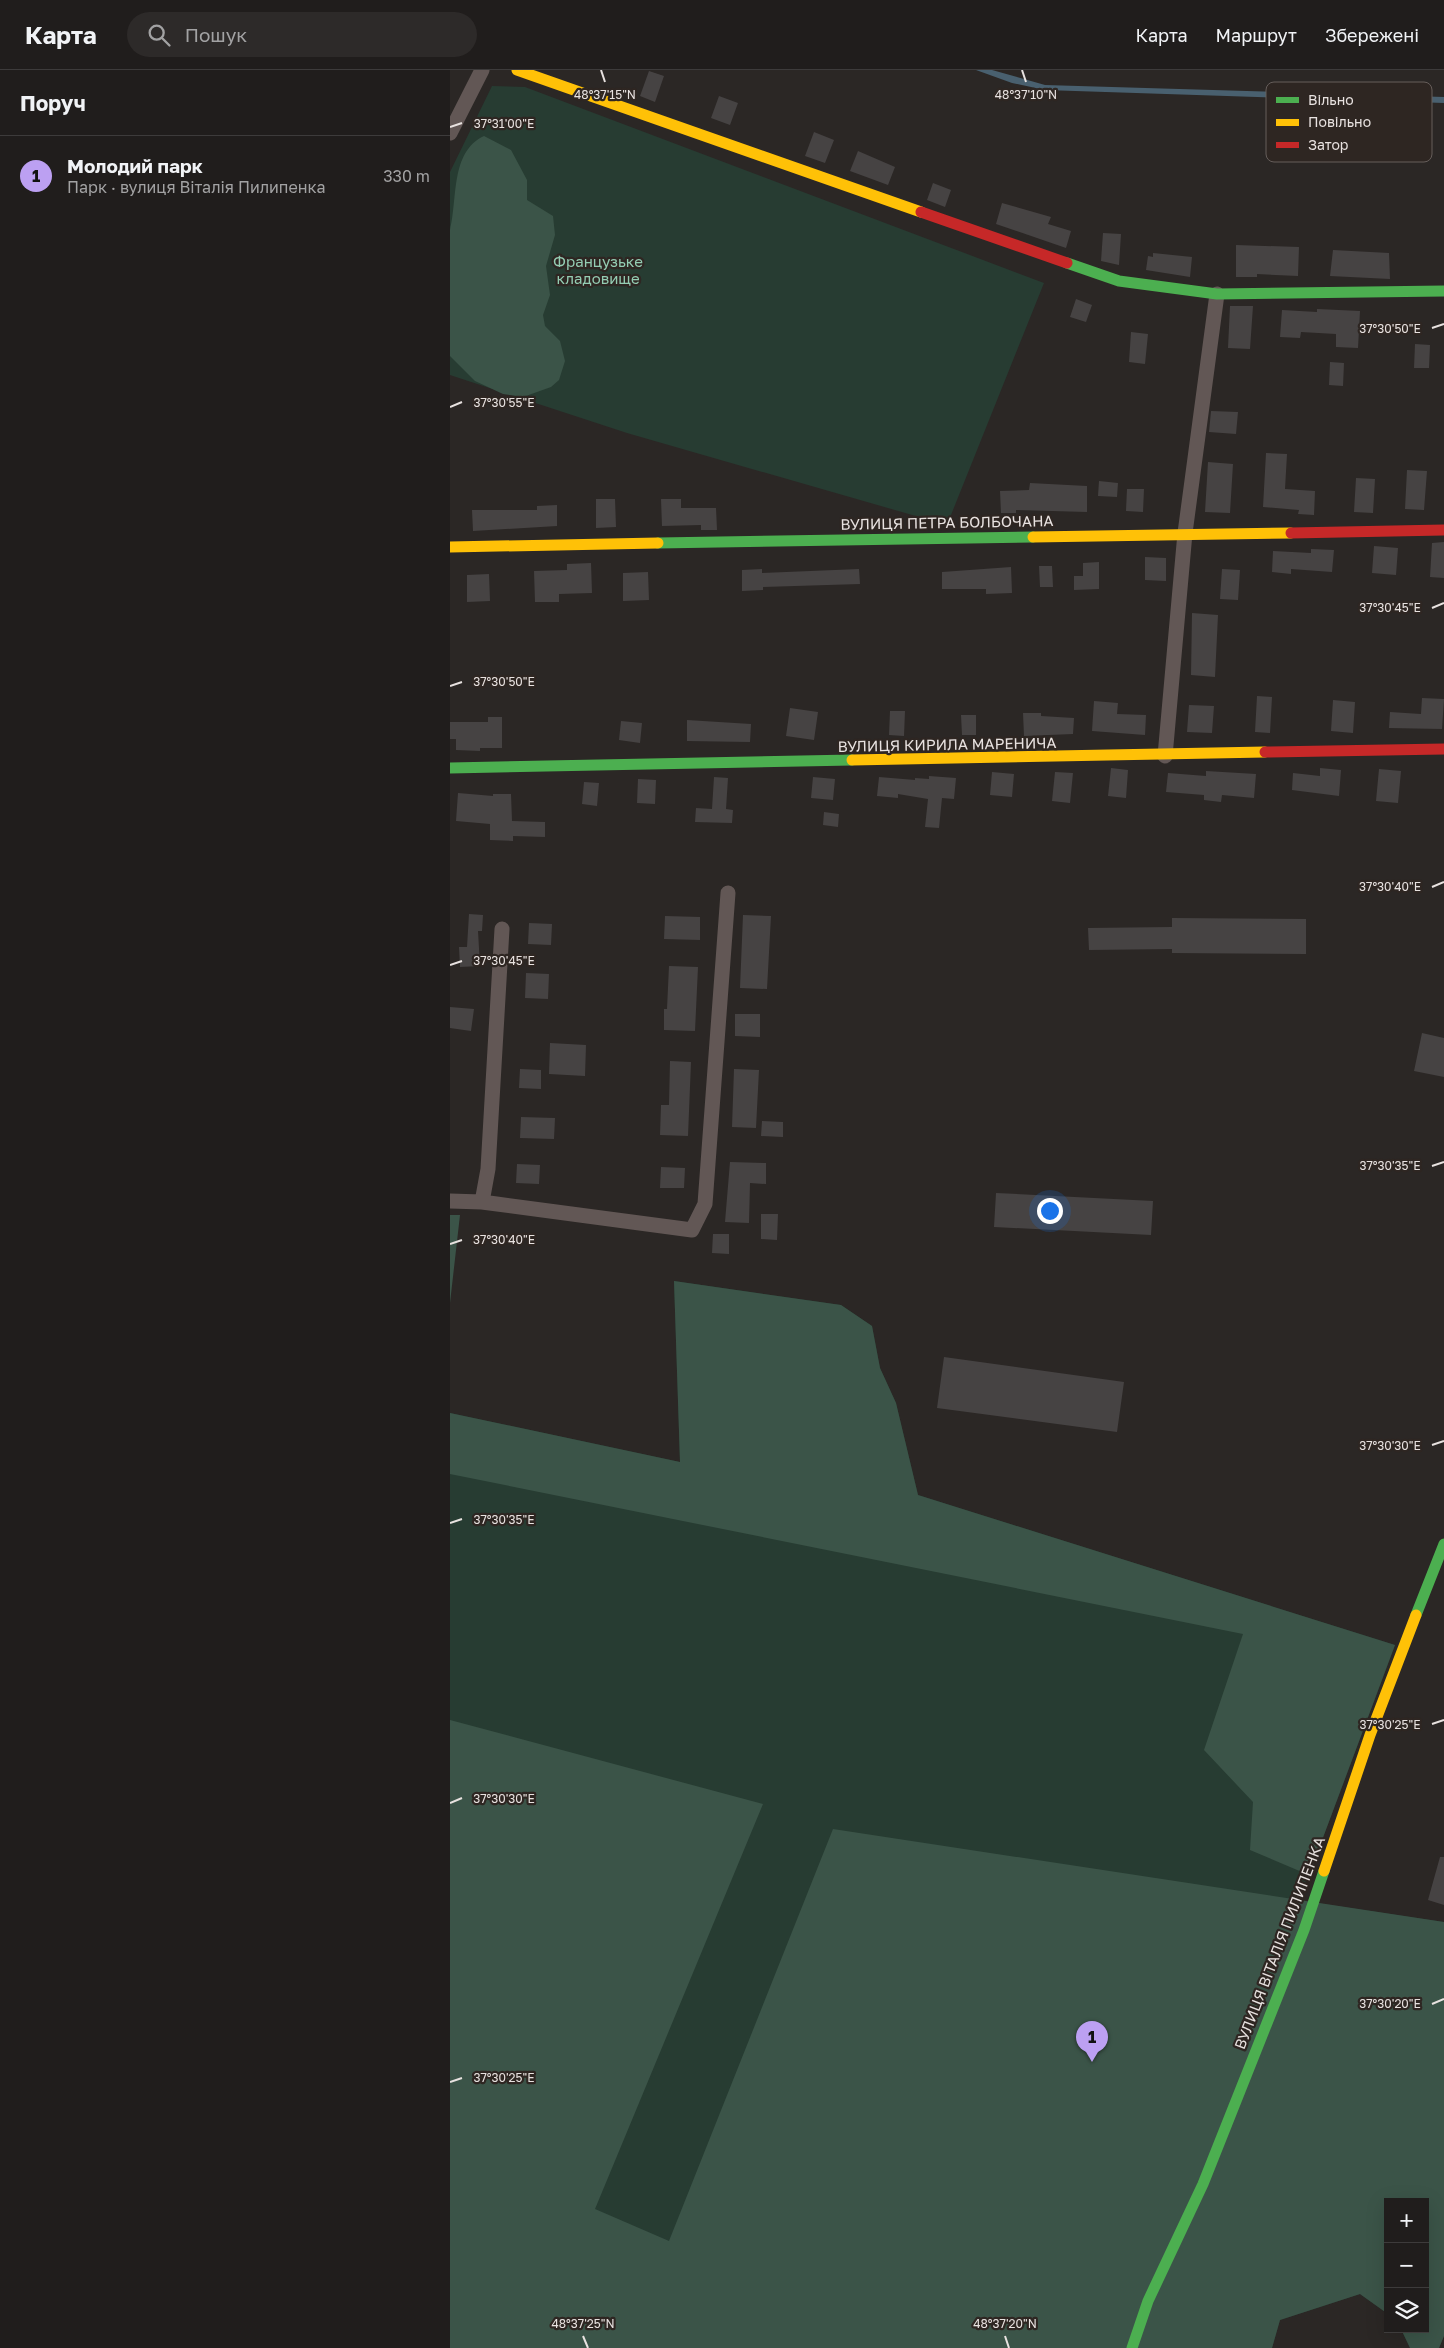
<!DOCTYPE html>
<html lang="uk">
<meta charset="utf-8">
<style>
body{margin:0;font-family:"Golos Text",sans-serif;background:#2d2a29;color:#f1f3f6}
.controls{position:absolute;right:15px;bottom:15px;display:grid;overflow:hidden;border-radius:0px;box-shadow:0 5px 20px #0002}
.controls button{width:45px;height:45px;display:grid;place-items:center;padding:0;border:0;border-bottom:1px solid #3d3b3b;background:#201d1c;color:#f1f3f6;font:25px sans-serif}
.you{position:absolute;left:599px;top:1140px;width:18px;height:18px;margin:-12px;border:4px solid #fff;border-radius:50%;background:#1a73e8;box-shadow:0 0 0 8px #1a73e833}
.badge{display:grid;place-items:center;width:32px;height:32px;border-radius:50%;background:#bca0f2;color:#111;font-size:16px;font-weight:700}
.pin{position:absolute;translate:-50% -41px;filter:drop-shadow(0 1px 2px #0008)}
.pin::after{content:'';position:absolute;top:26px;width:18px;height:15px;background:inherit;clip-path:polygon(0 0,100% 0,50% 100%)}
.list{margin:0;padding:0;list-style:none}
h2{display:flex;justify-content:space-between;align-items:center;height:65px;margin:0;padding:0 20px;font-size:21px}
h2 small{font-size:16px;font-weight:400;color:#a2a2a3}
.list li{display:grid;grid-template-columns:32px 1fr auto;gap:15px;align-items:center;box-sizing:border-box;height:80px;padding:0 20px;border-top:1px solid #3d3b3b}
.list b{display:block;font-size:19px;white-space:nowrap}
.list p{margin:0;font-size:16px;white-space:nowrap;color:#a2a2a3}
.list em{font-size:16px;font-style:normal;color:#a2a2a3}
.icon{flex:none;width:28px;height:28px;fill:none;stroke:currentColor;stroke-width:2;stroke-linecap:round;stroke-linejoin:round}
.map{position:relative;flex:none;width:994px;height:2278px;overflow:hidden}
header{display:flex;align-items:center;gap:30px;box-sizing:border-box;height:70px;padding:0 25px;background:#201d1c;border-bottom:1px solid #3d3b3b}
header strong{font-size:24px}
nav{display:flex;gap:28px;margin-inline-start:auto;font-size:18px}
.search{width:350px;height:45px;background:#2d2a29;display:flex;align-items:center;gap:12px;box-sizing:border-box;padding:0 18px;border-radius:28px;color:#a2a2a3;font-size:19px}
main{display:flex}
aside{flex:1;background:#201d1c}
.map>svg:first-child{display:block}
</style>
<header>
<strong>Карта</strong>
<div class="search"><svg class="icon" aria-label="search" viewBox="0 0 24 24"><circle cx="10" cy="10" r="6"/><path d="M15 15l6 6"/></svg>Пошук</div>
<nav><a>Карта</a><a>Маршрут</a><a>Збережені</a></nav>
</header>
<main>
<aside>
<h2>Поруч<small></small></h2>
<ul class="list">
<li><span class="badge">1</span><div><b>Молодий парк</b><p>Парк · вулиця Віталія Пилипенка</p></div><em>330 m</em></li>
</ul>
</aside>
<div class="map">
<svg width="994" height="2278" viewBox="0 0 994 2278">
<rect width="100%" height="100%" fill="#2b2725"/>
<!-- green -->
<path fill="#273c32" d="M 42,16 L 75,17 L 594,213 L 497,455 L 177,363 L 0,305 L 0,102 Z
M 224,1211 L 391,1235 L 422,1256 L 430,1298 L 446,1333 L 468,1425 L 945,1575 L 859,1805 L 847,1830 L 994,1852 L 994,2266 L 989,2278 L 960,2278 L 951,2259 L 975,2259 L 975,2132 L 938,2132 L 938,2244 L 910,2224 L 830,2250 L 822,2278 L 0,2278 L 0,1343 L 230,1392 Z"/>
<!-- forest -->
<path fill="#3b5448" d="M 34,66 L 61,80 L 77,110 L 77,130 L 103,146 L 105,165 L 96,196 L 100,225 L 93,245 L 95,256 L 110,271 L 115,291 L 109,310 L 101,317 L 73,327 L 53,324 L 25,311 L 0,286 L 0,160 C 8,129 0,82 34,66 Z
M 0,1145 L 10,1145 L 0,1233 Z
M 224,1211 L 391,1235 L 422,1256 L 430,1298 L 446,1333 L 468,1425 L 945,1575 L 859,1805 L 800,1780 L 803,1732 L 754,1680 L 793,1564 L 0,1404 L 0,1343 L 230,1392 Z
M 0,1650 L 313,1734 L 145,2139 L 219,2171 L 383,1759 L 994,1852 L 994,2266 L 989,2278 L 960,2278 L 951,2259 L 975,2259 L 975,2132 L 938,2132 L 938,2244 L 910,2224 L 830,2250 L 822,2278 L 0,2278 Z"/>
<!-- water -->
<path fill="#49606f" d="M 526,0 L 542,0 L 595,15 L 994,27 L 994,33 L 595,20 L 562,13 Z"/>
<!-- building -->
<path fill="#464343" d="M 199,1 L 214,6 L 205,32 L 190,26 Z
M 269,26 L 288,33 L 280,55 L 261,48 Z
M 364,62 L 384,70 L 375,93 L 355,86 Z
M 408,81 L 445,97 L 438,115 L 400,101 Z
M 483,113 L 501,120 L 495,137 L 477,130 Z
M 552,133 L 601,147 L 598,154 L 621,161 L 616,178 L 546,154 Z
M 653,163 L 671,164 L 669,195 L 651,191 Z
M 786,175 L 849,177 L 848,206 L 807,204 L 807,207 L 786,207 Z
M 883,180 L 939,183 L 940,209 L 880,206 Z
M 703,183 L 742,187 L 740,207 L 696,200 L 698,186 L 703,187 Z
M 626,229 L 642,235 L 636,252 L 620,247 Z
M 780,236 L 803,236 L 800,279 L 778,278 Z
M 867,239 L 910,241 L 908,278 L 886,277 L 886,264 L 851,262 L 850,268 L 830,267 L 832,240 L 867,242 Z
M 681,262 L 698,264 L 695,294 L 679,292 Z
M 965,274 L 980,275 L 979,298 L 964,298 Z
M 880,292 L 894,293 L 893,316 L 879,315 Z
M 761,341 L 788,342 L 786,364 L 759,362 Z
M 816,383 L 837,384 L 835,419 L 865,421 L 864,445 L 848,444 L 849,440 L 813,437 Z
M 758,392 L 783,394 L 780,443 L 755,442 Z
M 957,400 L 977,401 L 974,440 L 955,439 Z
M 906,408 L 925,409 L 923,443 L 904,442 Z
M 649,411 L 668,413 L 667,427 L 648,426 Z
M 580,413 L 637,416 L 637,442 L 566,440 L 566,443 L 551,443 L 550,421 L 579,420 Z
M 677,419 L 694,419 L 693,442 L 676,441 Z
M 146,429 L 165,429 L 166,457 L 146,458 Z
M 211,429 L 231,429 L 231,438 L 266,438 L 267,460 L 251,460 L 251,455 L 212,456 Z
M 107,435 L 107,456 L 23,461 L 22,440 L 87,440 L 87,436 Z
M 994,472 L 994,508 L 980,507 L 982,473 Z
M 924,476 L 948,478 L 946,505 L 922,503 Z
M 861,479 L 884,480 L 882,502 L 841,499 L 841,504 L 822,502 L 823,481 L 861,483 Z
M 695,487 L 716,488 L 716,511 L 695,510 Z
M 649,492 L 649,519 L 624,520 L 624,506 L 633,506 L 633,493 Z
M 141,493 L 142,523 L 109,524 L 109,532 L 85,532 L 84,501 L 117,500 L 117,494 Z
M 589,496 L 602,496 L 603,517 L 590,517 Z
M 561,497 L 562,523 L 536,524 L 536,519 L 492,519 L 492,502 Z
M 312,499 L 312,503 L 409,499 L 410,514 L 313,517 L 313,520 L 292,521 L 292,500 Z
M 772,499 L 790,500 L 788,530 L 770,529 Z
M 198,502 L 199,530 L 173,531 L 173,503 Z
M 39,504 L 40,531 L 17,532 L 17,505 Z
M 742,543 L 768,545 L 765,607 L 741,605 Z
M 807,626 L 822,627 L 820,663 L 805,662 Z
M 972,628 L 994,629 L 992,659 L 939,658 L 940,642 L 971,644 Z
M 883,630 L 905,632 L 903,663 L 881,661 Z
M 644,631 L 668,633 L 667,644 L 696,645 L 695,665 L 642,661 Z
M 739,635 L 764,636 L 762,663 L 737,662 Z
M 340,638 L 368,642 L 364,670 L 336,666 Z
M 440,641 L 455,641 L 454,666 L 439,665 Z
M 573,643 L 591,643 L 591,646 L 624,648 L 623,664 L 574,666 Z
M 511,645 L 526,645 L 526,665 L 512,665 Z
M 38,647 L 52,647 L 52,678 L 30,678 L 30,681 L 6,680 L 6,669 L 0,669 L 0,652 L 38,652 Z
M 237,650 L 301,654 L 300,672 L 237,671 Z
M 171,651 L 192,653 L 190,673 L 169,670 Z
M 661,698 L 678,700 L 676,728 L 658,726 Z
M 870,698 L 891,700 L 889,726 L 842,720 L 843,703 L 870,706 Z
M 929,699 L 951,701 L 948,733 L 926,731 Z
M 756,701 L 806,704 L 804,728 L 772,725 L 771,732 L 754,730 L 754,725 L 716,722 L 718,703 L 756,706 Z
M 542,702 L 564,704 L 562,727 L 540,725 Z
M 605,702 L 623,703 L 620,733 L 602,731 Z
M 479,706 L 506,708 L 504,729 L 492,728 L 489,758 L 475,757 L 478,729 L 448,724 L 448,728 L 427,726 L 429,707 L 465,710 L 465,708 L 479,709 Z
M 264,707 L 278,708 L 276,739 L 283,740 L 282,753 L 245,752 L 246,738 L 262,739 Z
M 363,707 L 385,709 L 383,730 L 361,728 Z
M 188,709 L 206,710 L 205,734 L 187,733 Z
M 134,712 L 149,713 L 147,736 L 132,734 Z
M 8,723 L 43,726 L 43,724 L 61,724 L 62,751 L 95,752 L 95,767 L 63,766 L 63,771 L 40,770 L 40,754 L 6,751 Z
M 374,742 L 389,744 L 388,757 L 373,755 Z
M 19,844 L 33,845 L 32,861 L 28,861 L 30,896 L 10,897 L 9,877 L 17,877 Z
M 293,845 L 321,846 L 317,919 L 290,918 Z
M 215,846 L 250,847 L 250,870 L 214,869 Z
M 722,848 L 856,849 L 856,884 L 722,883 L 722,879 L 639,880 L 638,858 L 722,857 Z
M 79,853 L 102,854 L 101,875 L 78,874 Z
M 219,896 L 248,897 L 245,961 L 214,960 L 214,939 L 217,939 Z
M 76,903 L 99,904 L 98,929 L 75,928 Z
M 0,937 L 24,939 L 21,961 L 0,958 Z
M 285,944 L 310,944 L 310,967 L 285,966 Z
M 972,963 L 994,968 L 994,1007 L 964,1001 Z
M 100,973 L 136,975 L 135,1006 L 99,1004 Z
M 220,991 L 241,992 L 238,1066 L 210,1065 L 211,1035 L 219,1035 Z
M 70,999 L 91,1000 L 91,1019 L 69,1018 Z
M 284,999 L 309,1000 L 306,1058 L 282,1057 Z
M 71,1047 L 105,1048 L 104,1069 L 70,1068 Z
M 312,1051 L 333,1052 L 333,1067 L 311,1066 Z
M 280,1092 L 316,1093 L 316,1114 L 300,1113 L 299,1153 L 275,1152 Z
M 67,1094 L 90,1095 L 89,1114 L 66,1113 Z
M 211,1097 L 235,1098 L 234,1118 L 210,1118 Z
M 546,1123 L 703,1131 L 701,1165 L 544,1157 Z
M 311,1144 L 328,1144 L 327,1170 L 311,1169 Z
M 263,1164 L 279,1164 L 279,1184 L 262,1183 Z
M 494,1287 L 674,1312 L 667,1362 L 487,1338 Z
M 990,1787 L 994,1787 L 994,1835 L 978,1830 Z"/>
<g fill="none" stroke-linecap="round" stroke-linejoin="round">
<!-- street -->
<path stroke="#625755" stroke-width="15" d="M 0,63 L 32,0
M 715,686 L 735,463 L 767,224
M 0,1131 L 32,1132 L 38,1099 L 52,859
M 32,1132 L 242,1160 L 255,1134 L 278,823"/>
<!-- fast -->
<path stroke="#4caf50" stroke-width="11" d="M 617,193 L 669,211 L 767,224 L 994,221
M 208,473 L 583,467
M 0,698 L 402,690
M 966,1545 L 994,1474
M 682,2278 L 698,2231 L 753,2114 L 854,1860 L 874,1801"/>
<!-- slow -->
<path stroke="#ffc107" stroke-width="11" d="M 67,0 L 471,142
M 583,467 L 841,463
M 0,477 L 208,473
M 402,690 L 815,682
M 874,1801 L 920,1665 L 966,1545"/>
<!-- jam -->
<path stroke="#c62828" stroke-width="11" d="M 471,142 L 617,193
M 841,463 L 994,460
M 815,682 L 994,679"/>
</g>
<!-- ticks -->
<path fill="none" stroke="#e8e2e0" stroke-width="2" d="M 151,0 L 155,12M 572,0 L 576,12M 0,57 L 12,53M 982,258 L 994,254M 0,337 L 12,332M 982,538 L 994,533M 0,616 L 12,612M 982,817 L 994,812M 0,895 L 12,891M 982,1096 L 994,1092M 0,1174 L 12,1170M 982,1375 L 994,1371M 0,1453 L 12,1449M 982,1654 L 994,1650M 0,1733 L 12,1728M 982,1934 L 994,1929M 0,2012 L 12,2008M 133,2266 L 138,2278M 555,2266 L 559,2278"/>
<g text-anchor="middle" stroke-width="4.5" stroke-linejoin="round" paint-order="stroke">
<!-- park labels -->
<g font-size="15" fill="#94cdb3" stroke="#2e2622">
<text x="148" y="197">Французьке<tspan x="148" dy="17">кладовище</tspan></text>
</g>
<!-- street labels -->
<g font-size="15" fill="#e8e2e0" stroke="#2e2622">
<text transform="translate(497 453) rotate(-1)" y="5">ВУЛИЦЯ ПЕТРА БОЛБОЧАНА</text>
<text transform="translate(497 675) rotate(-1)" y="5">ВУЛИЦЯ КИРИЛА МАРЕНИЧА</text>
<text transform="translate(830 1873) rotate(-69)" y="5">ВУЛИЦЯ ВІТАЛІЯ ПИЛИПЕНКА</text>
</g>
</g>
<!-- legend -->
<rect x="816" y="12" width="166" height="80" rx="8" fill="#2e2622" stroke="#665e5b" stroke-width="1"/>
<rect x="826" y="27" width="23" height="6" fill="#4caf50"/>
<rect x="826" y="49" width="23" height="7" fill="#ffc107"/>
<rect x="826" y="72" width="23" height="6" fill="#c62828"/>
<g font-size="14" fill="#e8e2e0">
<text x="858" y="35">Вільно</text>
<text x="858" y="57">Повільно</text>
<text x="858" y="80">Затор</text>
</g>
<g font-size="12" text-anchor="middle" fill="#e8e2e0" stroke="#2e2622" stroke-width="4.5" stroke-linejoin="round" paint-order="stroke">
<text x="155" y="29">48°37'15"N</text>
<text x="576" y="29">48°37'10"N</text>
<text x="54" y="58">37°31'00"E</text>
<text x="940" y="263">37°30'50"E</text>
<text x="54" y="337">37°30'55"E</text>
<text x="940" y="542">37°30'45"E</text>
<text x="54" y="616">37°30'50"E</text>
<text x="940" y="821">37°30'40"E</text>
<text x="54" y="895">37°30'45"E</text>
<text x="940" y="1100">37°30'35"E</text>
<text x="54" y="1174">37°30'40"E</text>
<text x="940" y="1380">37°30'30"E</text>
<text x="54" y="1454">37°30'35"E</text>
<text x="940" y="1659">37°30'25"E</text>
<text x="54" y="1733">37°30'30"E</text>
<text x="940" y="1938">37°30'20"E</text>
<text x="54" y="2012">37°30'25"E</text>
<text x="133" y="2258">48°37'25"N</text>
<text x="555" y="2258">48°37'20"N</text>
</g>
</svg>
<div class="controls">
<button>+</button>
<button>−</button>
<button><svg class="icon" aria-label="layers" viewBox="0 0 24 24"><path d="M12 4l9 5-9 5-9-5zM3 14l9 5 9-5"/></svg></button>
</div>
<div class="you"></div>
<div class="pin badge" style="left:642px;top:1992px">1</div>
</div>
</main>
